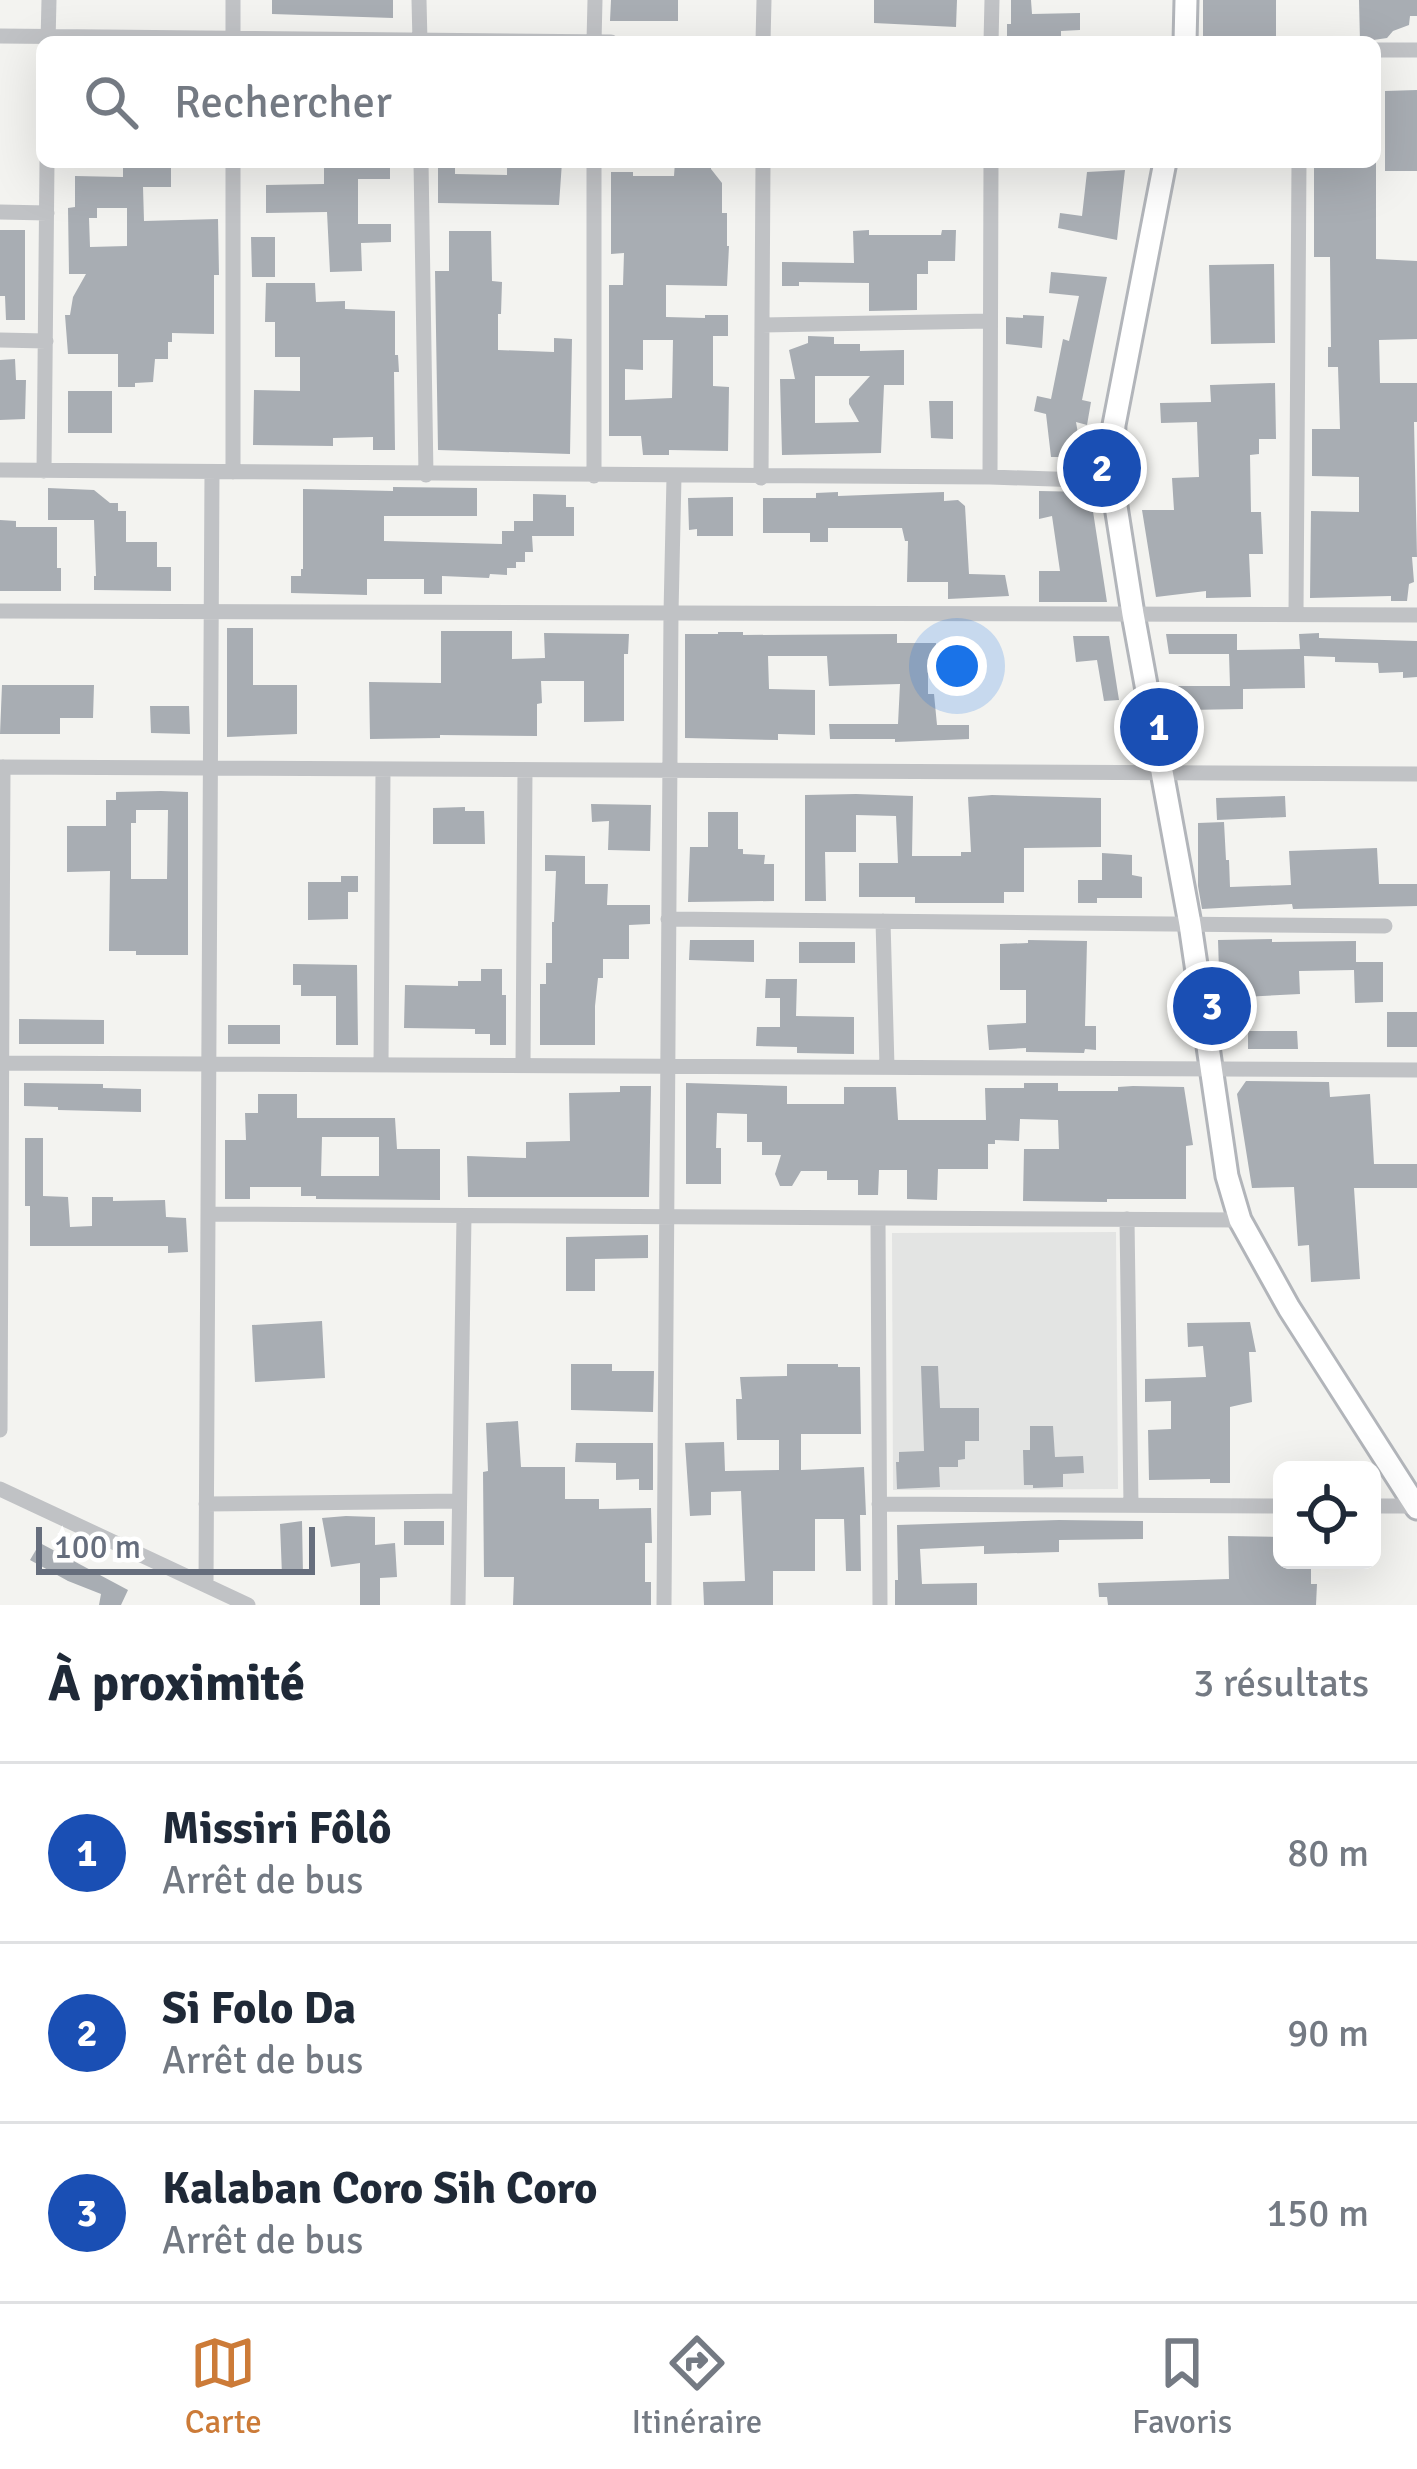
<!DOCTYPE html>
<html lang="fr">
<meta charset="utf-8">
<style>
body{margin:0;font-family:Signika,sans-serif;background:#f2f2f3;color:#1f2937}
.controls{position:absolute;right:36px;bottom:36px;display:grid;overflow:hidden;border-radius:18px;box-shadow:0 12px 48px #0002}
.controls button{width:108px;height:108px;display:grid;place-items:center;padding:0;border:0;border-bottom:3px solid #e0e1e3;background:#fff;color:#1f2937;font:60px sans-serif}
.scale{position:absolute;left:36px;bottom:30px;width:279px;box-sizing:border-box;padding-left:12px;border:6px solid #666e7d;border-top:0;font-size:33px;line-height:42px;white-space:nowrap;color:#666e7d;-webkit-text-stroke:9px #fff;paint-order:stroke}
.you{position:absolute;left:957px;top:666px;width:42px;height:42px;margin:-30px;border:9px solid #fff;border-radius:50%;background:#1a73e8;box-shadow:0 0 0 18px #1a73e833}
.badge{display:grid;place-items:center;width:78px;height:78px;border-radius:50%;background:#cc7b38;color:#fff;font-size:39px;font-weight:700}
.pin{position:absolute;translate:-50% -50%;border:6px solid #fff;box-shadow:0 3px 12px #0006}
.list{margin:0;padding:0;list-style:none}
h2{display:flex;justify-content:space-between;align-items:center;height:156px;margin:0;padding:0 48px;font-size:51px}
h2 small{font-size:39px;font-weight:400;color:#747a83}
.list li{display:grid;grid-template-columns:78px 1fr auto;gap:36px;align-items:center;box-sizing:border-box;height:180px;padding:0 48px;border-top:3px solid #e0e1e3}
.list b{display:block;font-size:45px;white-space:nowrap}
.list p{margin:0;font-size:39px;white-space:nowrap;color:#747a83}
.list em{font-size:39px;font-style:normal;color:#747a83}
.icon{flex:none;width:66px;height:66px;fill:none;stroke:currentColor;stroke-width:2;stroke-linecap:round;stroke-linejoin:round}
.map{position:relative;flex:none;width:1417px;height:1605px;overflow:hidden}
.search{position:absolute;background:#fff;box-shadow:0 12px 48px #0002;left:36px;right:36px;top:36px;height:132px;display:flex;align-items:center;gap:30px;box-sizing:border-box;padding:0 42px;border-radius:18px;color:#747a83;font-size:45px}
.sheet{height:696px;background:#fff}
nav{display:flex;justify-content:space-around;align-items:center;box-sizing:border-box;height:168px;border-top:3px solid #e0e1e3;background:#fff;font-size:33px;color:#747a83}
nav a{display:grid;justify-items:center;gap:6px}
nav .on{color:#cc7b38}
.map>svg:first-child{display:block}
</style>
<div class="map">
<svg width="1417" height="1605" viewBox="0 0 1417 1605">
<rect width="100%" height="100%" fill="#f3f3f0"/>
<!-- built -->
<path fill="#e3e4e3" d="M 1116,1232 L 1118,1489 L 893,1490 L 892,1233 Z"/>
<!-- building -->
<path fill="#a8adb3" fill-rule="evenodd" d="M 272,0 L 393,0 L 393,18 L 272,14 Z
M 611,0 L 678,0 L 678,21 L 610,21 Z
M 874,0 L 957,0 L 956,27 L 874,23 Z
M 1011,0 L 1031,0 L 1032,14 L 1080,13 L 1080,30 L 1061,31 L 1061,42 L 1007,42 L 1007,24 L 1011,24 Z
M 1203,0 L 1276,0 L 1276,42 L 1203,42 Z
M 1359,0 L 1417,0 L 1417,16 L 1410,16 L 1409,25 L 1393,31 L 1387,38 L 1360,42 Z
M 1417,90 L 1417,171 L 1385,171 L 1385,91 Z
M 152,162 L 171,162 L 171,187 L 143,187 L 144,221 L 218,219 L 219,275 L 214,275 L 214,334 L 172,333 L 172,342 L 168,342 L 168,359 L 155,359 L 153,382 L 135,383 L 135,387 L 118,387 L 118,354 L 68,354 L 65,315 L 70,315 L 73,297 L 86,274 L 69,274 L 68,208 L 75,207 L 75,176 L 123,177 L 123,164 L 153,165 ZM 97,208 L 127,208 L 127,246 L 90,247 L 89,218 L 97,218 Z
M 324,162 L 390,162 L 390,179 L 358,179 L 358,224 L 391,224 L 391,242 L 361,243 L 362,271 L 330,272 L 327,212 L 266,213 L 266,185 L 324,184 Z
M 438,162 L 455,162 L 455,174 L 507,175 L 507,162 L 562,162 L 559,205 L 438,203 Z
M 675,162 L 711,162 L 711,169 L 722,183 L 722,213 L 727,213 L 727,246 L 729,246 L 727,286 L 666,285 L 666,317 L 705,318 L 705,315 L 728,315 L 728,336 L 713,336 L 713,386 L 729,387 L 728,451 L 669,450 L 669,455 L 643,455 L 641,436 L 609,436 L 609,285 L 623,285 L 624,253 L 611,254 L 611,172 L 633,172 L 633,176 L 674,176 ZM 643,340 L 673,340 L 672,398 L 625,400 L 625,369 L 643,370 Z
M 1314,162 L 1376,162 L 1376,259 L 1417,261 L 1417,339 L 1379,340 L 1380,383 L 1417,383 L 1417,422 L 1414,422 L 1417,557 L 1412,557 L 1414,582 L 1409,584 L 1407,601 L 1391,601 L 1391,596 L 1310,598 L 1311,511 L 1359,512 L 1359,477 L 1312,476 L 1312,429 L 1340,429 L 1338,367 L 1328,367 L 1328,347 L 1331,347 L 1330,257 L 1314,257 Z
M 1125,170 L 1117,240 L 1058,228 L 1060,213 L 1082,216 L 1087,172 Z
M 0,230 L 25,230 L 25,320 L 6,320 L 5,296 L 0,296 Z
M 869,230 L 869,235 L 941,235 L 942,230 L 956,230 L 955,261 L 928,261 L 928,274 L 917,274 L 917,310 L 869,311 L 869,283 L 799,282 L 799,286 L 782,286 L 782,262 L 854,263 L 853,231 Z
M 449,231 L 491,231 L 492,281 L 502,282 L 501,314 L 498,314 L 498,350 L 554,352 L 554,338 L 572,339 L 570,454 L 438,450 L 435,271 L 449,271 Z
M 251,237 L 275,237 L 275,277 L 252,277 Z
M 1274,264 L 1275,343 L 1211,344 L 1209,265 Z
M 1051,272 L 1107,277 L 1082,400 L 1091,402 L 1087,425 L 1076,422 L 1082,457 L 1051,457 L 1046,414 L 1034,411 L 1037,396 L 1051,399 L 1063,339 L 1069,341 L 1079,296 L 1049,293 Z
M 266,283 L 315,283 L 316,302 L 345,301 L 345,309 L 395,311 L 395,355 L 398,355 L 399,372 L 394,372 L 395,450 L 373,450 L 373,437 L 333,438 L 333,446 L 253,445 L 254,390 L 300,391 L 300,357 L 275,357 L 275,322 L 265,322 Z
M 1023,315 L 1044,316 L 1042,348 L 1006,344 L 1006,317 L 1023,318 Z
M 808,336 L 834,337 L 834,344 L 860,344 L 860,351 L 904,350 L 904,385 L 884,385 L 881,453 L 782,455 L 780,379 L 795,379 L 789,350 L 808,343 ZM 815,376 L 870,376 L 849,399 L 849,404 L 859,422 L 815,423 Z
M 15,359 L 16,380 L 26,380 L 25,419 L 0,420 L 0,360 Z
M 1275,383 L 1276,439 L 1259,439 L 1259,454 L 1250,455 L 1251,512 L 1261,512 L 1263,554 L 1249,554 L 1251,597 L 1206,598 L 1206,591 L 1156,597 L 1142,510 L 1174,510 L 1172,478 L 1199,477 L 1197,422 L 1161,423 L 1160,403 L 1211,402 L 1210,385 Z
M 68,391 L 112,391 L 112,433 L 68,433 Z
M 929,401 L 953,401 L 953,439 L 931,438 Z
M 393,487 L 477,488 L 477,516 L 384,516 L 384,541 L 502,544 L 502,531 L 514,531 L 514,521 L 533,521 L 533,494 L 566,495 L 566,507 L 574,507 L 574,536 L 532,536 L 533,552 L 525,552 L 525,562 L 516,562 L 516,568 L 507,568 L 507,575 L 490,574 L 489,578 L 442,576 L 442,594 L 424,594 L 424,579 L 367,579 L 367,595 L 291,593 L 291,576 L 301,576 L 301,569 L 303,569 L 303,489 L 393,491 Z
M 48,488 L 94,490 L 110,503 L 118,503 L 118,511 L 126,511 L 126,542 L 157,542 L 157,567 L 171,567 L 171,591 L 94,590 L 94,576 L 96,576 L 94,520 L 48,520 Z
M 1039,491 L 1090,492 L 1107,602 L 1039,602 L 1039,571 L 1060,571 L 1052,516 L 1039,519 Z
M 838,492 L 838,496 L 944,492 L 944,501 L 958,500 L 965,506 L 969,574 L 1005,575 L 1009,596 L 948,599 L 948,582 L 907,582 L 908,541 L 905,541 L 902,528 L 828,528 L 828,542 L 810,542 L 810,533 L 763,533 L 763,498 L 816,498 L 816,493 Z
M 733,497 L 733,536 L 697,536 L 697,529 L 689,530 L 688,498 Z
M 0,520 L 16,521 L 16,527 L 57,527 L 57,568 L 61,568 L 61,591 L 0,591 Z
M 227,628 L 253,628 L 253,685 L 297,685 L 297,734 L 227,737 Z
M 441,631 L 512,631 L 512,659 L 545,658 L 544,633 L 629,634 L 628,654 L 624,654 L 624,721 L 584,722 L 584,681 L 541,681 L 542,703 L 537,704 L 537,736 L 440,735 L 440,738 L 370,739 L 369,682 L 441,683 Z
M 718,632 L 743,632 L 743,635 L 897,634 L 897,643 L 936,643 L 936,662 L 928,662 L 928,694 L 934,694 L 937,725 L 969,725 L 969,739 L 895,742 L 895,739 L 830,739 L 829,724 L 898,724 L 900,684 L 829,686 L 827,656 L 768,656 L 769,689 L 815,690 L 815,735 L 778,734 L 778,740 L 685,738 L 685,634 L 718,634 Z
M 1319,633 L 1319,638 L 1417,641 L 1417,677 L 1403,678 L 1403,672 L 1379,673 L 1378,663 L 1335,662 L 1335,657 L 1304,656 L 1305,688 L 1243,689 L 1243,709 L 1189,710 L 1190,715 L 1171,718 L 1168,697 L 1171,697 L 1169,686 L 1230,686 L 1229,654 L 1169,654 L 1166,634 L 1237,634 L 1237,650 L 1300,649 L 1299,634 Z
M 1073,636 L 1109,636 L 1119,700 L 1104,701 L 1097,660 L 1076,662 Z
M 2,685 L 94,685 L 93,718 L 60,718 L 60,734 L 0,734 Z
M 150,706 L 189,706 L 190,734 L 151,733 Z
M 161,791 L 188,792 L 188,955 L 136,955 L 136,951 L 109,951 L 110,871 L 67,872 L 67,826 L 106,826 L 106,800 L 116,800 L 116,792 ZM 136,810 L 168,810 L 167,879 L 131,879 L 131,823 L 136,823 Z
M 856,794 L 913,796 L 912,856 L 961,856 L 961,852 L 971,852 L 968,797 L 992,795 L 1101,798 L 1101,847 L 1024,848 L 1024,892 L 1004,892 L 1004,903 L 915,903 L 915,897 L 859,897 L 859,863 L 898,863 L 896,816 L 856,815 L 856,852 L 825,852 L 826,901 L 805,901 L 805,795 Z
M 1285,796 L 1286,817 L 1217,820 L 1216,798 Z
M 591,804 L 651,805 L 650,851 L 608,850 L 609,821 L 592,822 Z
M 465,807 L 465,811 L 484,811 L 485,844 L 433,844 L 433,808 Z
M 708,812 L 738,812 L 738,849 L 743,849 L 743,854 L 765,855 L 764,864 L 774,864 L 774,901 L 688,902 L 690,847 L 708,847 Z
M 1224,822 L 1226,860 L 1229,860 L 1230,887 L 1291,885 L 1289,851 L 1377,848 L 1379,884 L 1417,884 L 1417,906 L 1293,909 L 1292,904 L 1202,909 L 1198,886 L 1198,823 Z
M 1102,853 L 1132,855 L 1132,875 L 1142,877 L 1142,898 L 1097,898 L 1097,903 L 1078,903 L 1078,880 L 1102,880 Z
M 545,855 L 585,856 L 585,884 L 608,884 L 607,905 L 650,905 L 650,924 L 629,925 L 629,959 L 603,959 L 603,978 L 598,978 L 595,1006 L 595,1045 L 540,1045 L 540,984 L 546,984 L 546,963 L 552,963 L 552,922 L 554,922 L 556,871 L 545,871 Z
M 341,876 L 358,876 L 358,892 L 348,892 L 348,919 L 308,920 L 308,882 L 341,882 Z
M 1272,939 L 1272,942 L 1356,941 L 1356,962 L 1383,962 L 1383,1002 L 1355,1003 L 1354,970 L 1299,971 L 1300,994 L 1224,998 L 1223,971 L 1219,971 L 1218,940 Z
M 690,940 L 754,940 L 754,962 L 689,960 Z
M 1028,940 L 1087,941 L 1085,1026 L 1096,1026 L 1096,1050 L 1085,1049 L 1084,1053 L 1026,1052 L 1026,1048 L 989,1050 L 987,1025 L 1026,1023 L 1026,990 L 1000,990 L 1000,944 L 1028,943 Z
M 799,942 L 855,942 L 855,963 L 799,963 Z
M 293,964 L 357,965 L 358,1045 L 336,1045 L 336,996 L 301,996 L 301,985 L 293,985 Z
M 481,969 L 502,969 L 502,995 L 506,995 L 506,1045 L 490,1045 L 490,1034 L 475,1034 L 475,1029 L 404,1028 L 405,985 L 458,986 L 458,981 L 481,981 Z
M 766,979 L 797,979 L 796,1016 L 854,1017 L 854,1054 L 797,1053 L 797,1047 L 756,1046 L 757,1027 L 780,1027 L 780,998 L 765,998 Z
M 1387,1012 L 1417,1012 L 1417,1047 L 1387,1047 Z
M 19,1019 L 104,1020 L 104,1044 L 19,1044 Z
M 228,1025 L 280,1025 L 280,1044 L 228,1044 Z
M 1248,1031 L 1297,1031 L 1298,1049 L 1248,1049 Z
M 1246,1081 L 1329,1082 L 1330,1097 L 1370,1094 L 1374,1164 L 1417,1164 L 1417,1188 L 1354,1188 L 1360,1279 L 1311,1282 L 1309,1245 L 1298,1246 L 1294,1187 L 1252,1188 L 1237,1094 Z
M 24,1083 L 103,1084 L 103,1088 L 141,1089 L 141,1112 L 58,1110 L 58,1107 L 24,1106 Z
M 686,1083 L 787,1086 L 787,1104 L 844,1104 L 844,1087 L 896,1087 L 898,1120 L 986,1120 L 985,1088 L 1024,1088 L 1024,1083 L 1058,1083 L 1058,1091 L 1118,1091 L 1118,1087 L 1133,1086 L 1184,1087 L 1193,1145 L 1186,1146 L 1186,1199 L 1107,1199 L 1107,1202 L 1023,1201 L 1024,1149 L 1059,1149 L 1058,1120 L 1020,1119 L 1019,1141 L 995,1140 L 995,1144 L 988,1144 L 988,1169 L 938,1169 L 937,1200 L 907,1199 L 907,1170 L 879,1170 L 878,1195 L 858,1195 L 858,1180 L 827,1180 L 827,1171 L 801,1171 L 792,1186 L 780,1186 L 775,1174 L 781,1155 L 762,1155 L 762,1142 L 747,1142 L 747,1114 L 717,1113 L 716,1148 L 721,1148 L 721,1184 L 686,1184 Z
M 620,1086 L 651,1086 L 649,1197 L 468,1197 L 467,1156 L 526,1158 L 526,1142 L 570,1141 L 569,1093 L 620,1092 Z
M 258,1094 L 297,1094 L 297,1118 L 395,1118 L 397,1149 L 440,1149 L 440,1200 L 316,1199 L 316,1196 L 301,1196 L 301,1187 L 250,1187 L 250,1199 L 225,1199 L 225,1140 L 246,1140 L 245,1113 L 258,1113 ZM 322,1137 L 379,1137 L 379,1176 L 321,1176 Z
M 25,1138 L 43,1138 L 43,1196 L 68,1197 L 70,1227 L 92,1226 L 92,1197 L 113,1197 L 113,1201 L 165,1200 L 166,1217 L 186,1218 L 188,1252 L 168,1253 L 168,1246 L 30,1246 L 30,1206 L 25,1206 Z
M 648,1235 L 648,1258 L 595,1259 L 595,1291 L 566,1291 L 566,1237 Z
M 322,1321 L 325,1378 L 255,1382 L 252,1325 Z
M 1250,1322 L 1256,1352 L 1249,1352 L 1252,1402 L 1230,1407 L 1230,1483 L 1210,1483 L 1210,1479 L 1149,1480 L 1148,1430 L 1171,1429 L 1171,1401 L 1145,1402 L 1145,1379 L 1206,1377 L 1203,1346 L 1188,1347 L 1187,1323 Z
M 571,1364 L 612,1364 L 612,1371 L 654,1371 L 653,1412 L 571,1410 Z
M 787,1364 L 838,1364 L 838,1367 L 860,1367 L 861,1434 L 801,1434 L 801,1470 L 864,1467 L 866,1515 L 860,1515 L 861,1571 L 846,1571 L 844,1519 L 815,1519 L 815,1571 L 773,1571 L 773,1605 L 704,1605 L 703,1582 L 745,1581 L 741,1491 L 711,1492 L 711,1515 L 690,1516 L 685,1443 L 724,1442 L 725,1471 L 779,1470 L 779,1440 L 737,1440 L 736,1399 L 742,1399 L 740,1377 L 787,1376 Z
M 921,1366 L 938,1366 L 940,1408 L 979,1408 L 979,1441 L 965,1441 L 965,1459 L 958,1460 L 958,1467 L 939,1467 L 940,1487 L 897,1489 L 896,1462 L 899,1462 L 899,1452 L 924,1451 Z
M 518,1421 L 521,1467 L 565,1467 L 565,1499 L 599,1499 L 599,1509 L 651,1508 L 652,1543 L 645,1543 L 645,1582 L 651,1582 L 651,1605 L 513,1605 L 514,1577 L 484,1577 L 483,1472 L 488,1471 L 486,1423 Z
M 1030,1426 L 1053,1426 L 1055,1457 L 1083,1456 L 1084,1473 L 1063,1474 L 1063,1487 L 1033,1488 L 1033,1485 L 1024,1485 L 1023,1450 L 1030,1450 Z
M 576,1443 L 653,1443 L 653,1490 L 639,1490 L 639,1479 L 616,1480 L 616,1463 L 575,1462 Z
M 346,1516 L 375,1517 L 375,1545 L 395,1543 L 397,1577 L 380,1578 L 380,1605 L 360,1605 L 360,1563 L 331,1567 L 322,1518 Z
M 1059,1520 L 1143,1521 L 1143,1539 L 1059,1540 L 1059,1552 L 984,1554 L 984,1546 L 920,1549 L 922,1584 L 977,1583 L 977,1605 L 895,1605 L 895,1580 L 898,1580 L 897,1525 Z
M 302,1521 L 303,1575 L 282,1575 L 280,1524 Z
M 404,1521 L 444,1521 L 444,1545 L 404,1545 Z
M 1228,1536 L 1282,1537 L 1282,1560 L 1311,1560 L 1311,1584 L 1317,1584 L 1316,1605 L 1108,1605 L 1107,1597 L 1099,1597 L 1098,1583 L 1229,1579 Z
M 40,1543 L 128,1590 L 121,1605 L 99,1605 L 101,1594 L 68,1581 L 30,1560 Z"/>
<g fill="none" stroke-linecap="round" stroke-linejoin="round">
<defs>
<path id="secondary" d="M 1185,42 L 1186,0
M 1165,162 L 1114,425 L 1112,481 L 1133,614 L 1190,924 L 1227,1176 L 1240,1220 L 1289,1308 L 1417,1508"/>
</defs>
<!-- secondary casing -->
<use href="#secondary" stroke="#b2b5ba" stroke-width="27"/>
<!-- minor -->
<path stroke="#c0c2c5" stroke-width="15" d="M 419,0 L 420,42
M 0,36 L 611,42
M 48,42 L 49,0
M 233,42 L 233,0
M 594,42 L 595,0
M 763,42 L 764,0
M 991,42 L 992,0
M 1375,50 L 1417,50
M 421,162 L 426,475
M 0,212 L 47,213
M 762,325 L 990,321
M 0,340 L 46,341
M 0,470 L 990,477 L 1112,481
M 44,471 L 47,162
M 233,472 L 233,162
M 594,476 L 594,162
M 990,477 L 991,162
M 761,478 L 763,162
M 0,611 L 1417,615
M 1296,614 L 1299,162
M 0,767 L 1417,774
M 668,919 L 1385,926
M 883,921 L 887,1067
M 2,1063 L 1417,1070
M 381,1065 L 383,769
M 523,1065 L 525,770
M 208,1214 L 1240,1220
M 878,1218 L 880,1605
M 1127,1219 L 1131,1505
M 0,1430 L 3,767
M 0,1489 L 248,1605
M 206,1504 L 459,1501
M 879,1504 L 1282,1506
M 1372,1506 L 1417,1506
M 206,1585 L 212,472
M 458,1605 L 464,1216
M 664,1605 L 671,613 L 674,477"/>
<!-- secondary -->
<use href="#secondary" stroke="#fff" stroke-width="21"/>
</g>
</svg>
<div class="controls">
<button><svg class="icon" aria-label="locate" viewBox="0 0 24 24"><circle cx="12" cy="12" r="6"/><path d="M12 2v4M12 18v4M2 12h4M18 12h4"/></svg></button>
</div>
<div class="scale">100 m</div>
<div class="you"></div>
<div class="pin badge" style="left:1159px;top:727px;background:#1a4fb4">1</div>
<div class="pin badge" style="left:1102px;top:468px;background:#1a4fb4">2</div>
<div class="pin badge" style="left:1212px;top:1006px;background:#1a4fb4">3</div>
<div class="search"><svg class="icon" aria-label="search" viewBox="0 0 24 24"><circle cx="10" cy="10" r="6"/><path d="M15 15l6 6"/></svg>Rechercher</div>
</div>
<section class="sheet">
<h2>À proximité<small>3 résultats</small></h2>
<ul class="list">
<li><span class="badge" style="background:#1a4fb4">1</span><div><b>Missiri Fôlô</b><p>Arrêt de bus</p></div><em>80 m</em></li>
<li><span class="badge" style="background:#1a4fb4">2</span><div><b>Si Folo Da</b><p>Arrêt de bus</p></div><em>90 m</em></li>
<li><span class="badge" style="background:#1a4fb4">3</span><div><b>Kalaban Coro Sih Coro</b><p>Arrêt de bus</p></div><em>150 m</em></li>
</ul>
</section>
<nav>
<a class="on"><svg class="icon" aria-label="map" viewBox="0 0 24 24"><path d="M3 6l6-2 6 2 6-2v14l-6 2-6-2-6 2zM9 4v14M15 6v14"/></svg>Carte</a>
<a><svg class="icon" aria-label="directions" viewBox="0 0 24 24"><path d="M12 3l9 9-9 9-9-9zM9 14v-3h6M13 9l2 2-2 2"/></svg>Itinéraire</a>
<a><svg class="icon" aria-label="saved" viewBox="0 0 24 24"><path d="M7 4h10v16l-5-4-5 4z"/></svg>Favoris</a>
</nav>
